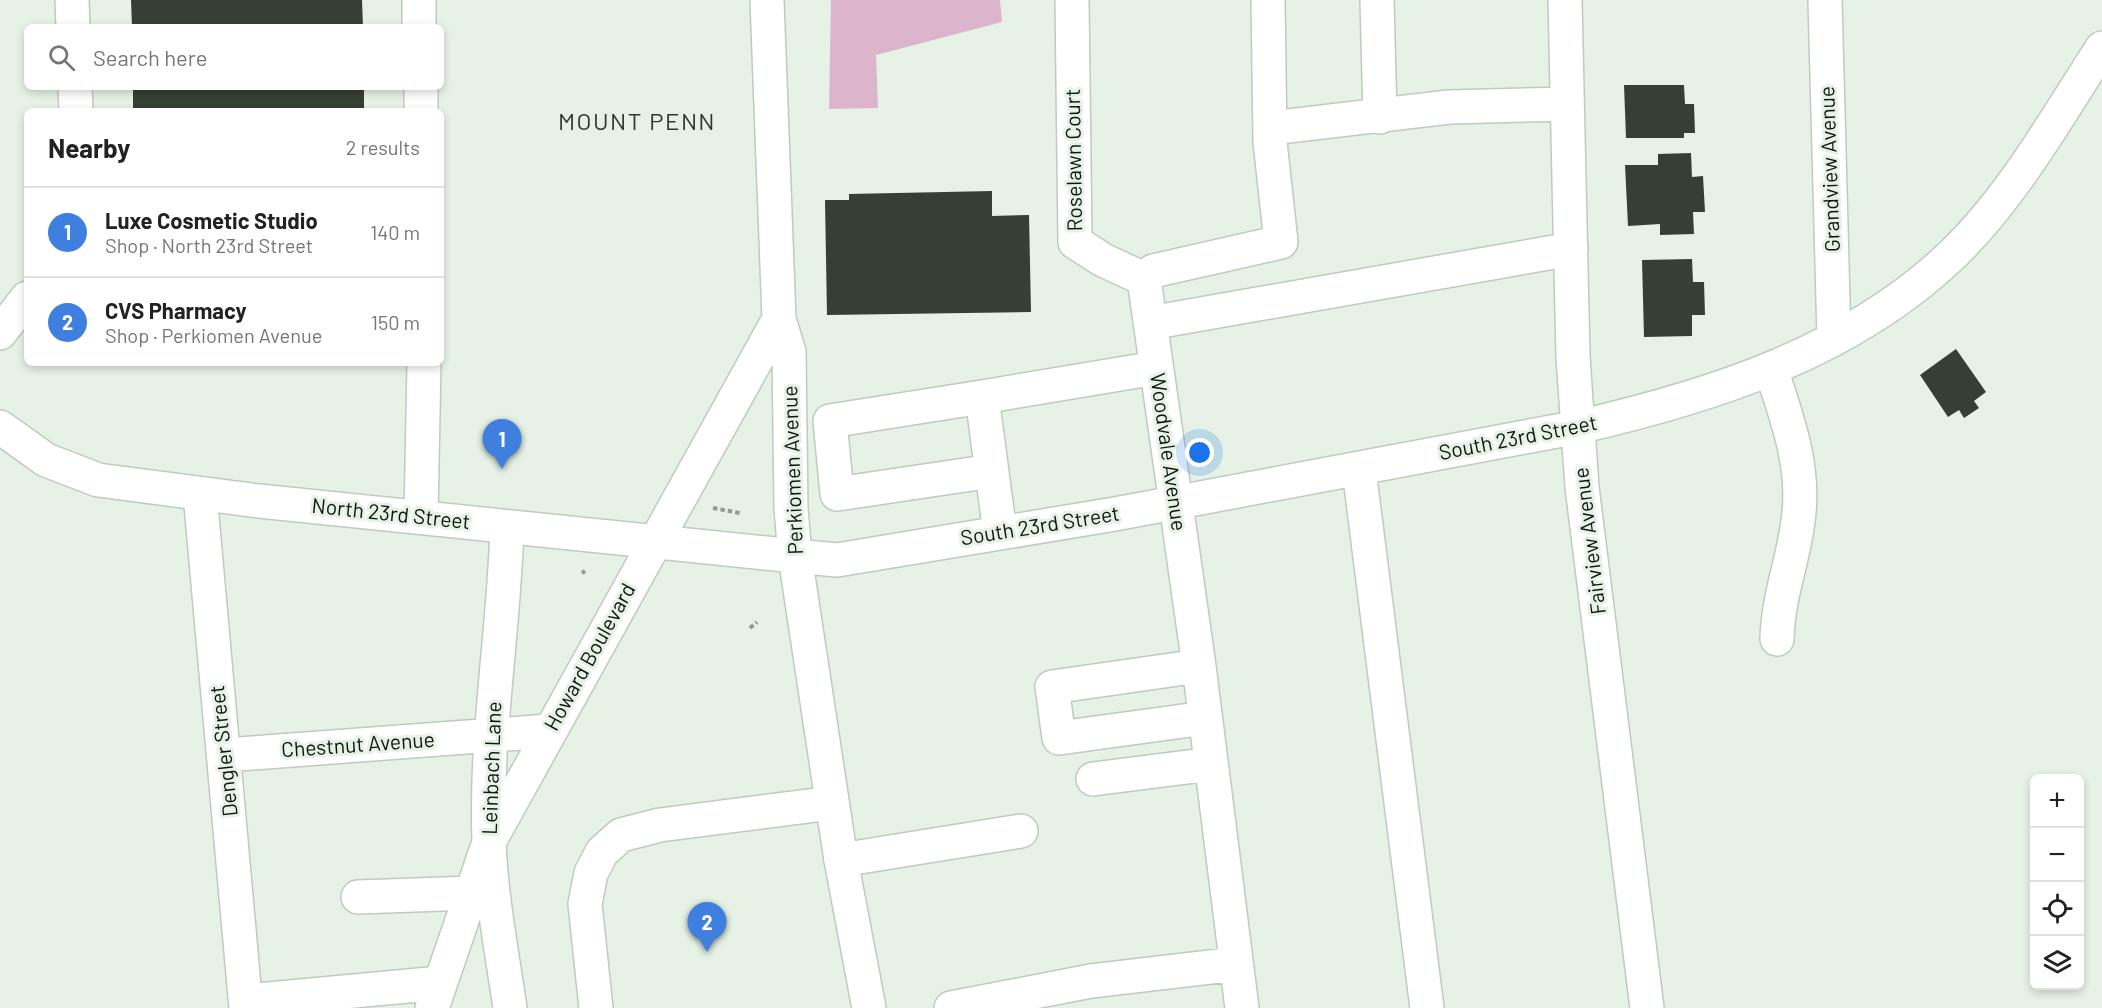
<!DOCTYPE html>
<meta charset="utf-8">
<style>
body{margin:0;font-family:Barlow,sans-serif;background:#f2f2f2;color:#222}
.controls{position:absolute;right:18px;bottom:18px;display:grid;overflow:hidden;border-radius:9px;box-shadow:0 3px 9px #0003}
.controls button{width:54px;height:54px;display:grid;place-items:center;padding:0;border:0;border-bottom:2px solid #e0e0e0;background:#fff;color:#222;font:30px sans-serif}
.you{position:absolute;left:1200px;top:453px;width:21px;height:21px;margin:-15px;border:4px solid #fff;border-radius:50%;background:#1a73e8;box-shadow:0 0 0 9px #1a73e833}
.badge{display:grid;place-items:center;width:39px;height:39px;border-radius:50%;background:#941873;color:#fff;font-size:20px;font-weight:700}
.pin{position:absolute;translate:-50% -50px;filter:drop-shadow(0 2px 3px #0008)}
.pin::after{content:'';position:absolute;top:32px;width:21px;height:18px;background:inherit;clip-path:polygon(0 0,100% 0,50% 100%)}
.list{margin:0;padding:0;list-style:none}
h2{display:flex;justify-content:space-between;align-items:center;height:78px;margin:0;padding:0 24px;font-size:26px}
h2 small{font-size:20px;font-weight:400;color:#767676}
.list li{display:grid;grid-template-columns:39px 1fr auto;gap:18px;align-items:center;box-sizing:border-box;height:90px;padding:0 24px;border-top:2px solid #e0e0e0}
.list b{display:block;font-size:22px;white-space:nowrap}
.list p{margin:0;font-size:20px;white-space:nowrap;color:#767676}
.list em{font-size:20px;font-style:normal;color:#767676}
.icon{flex:none;width:33px;height:33px;fill:none;stroke:currentColor;stroke-width:2;stroke-linecap:round;stroke-linejoin:round}
.map{position:relative;flex:none;width:2102px;height:1008px;overflow:hidden}
.search{position:absolute;background:#fff;box-shadow:0 3px 9px #0003;left:24px;top:24px;width:420px;height:66px;display:flex;align-items:center;gap:15px;box-sizing:border-box;padding:0 21px;border-radius:9px;color:#767676;font-size:22px}
.panel{position:absolute;background:#fff;box-shadow:0 3px 9px #0003;left:24px;top:108px;width:420px;height:258px;border-radius:9px}
.map>svg:first-child{display:block}
</style>
<div class="map">
<svg width="2102" height="1008" viewBox="0 0 2102 1008">
<rect width="100%" height="100%" fill="#e6f2e5"/>
<!-- green -->
<path fill="#dcb5cc" d="M 831,0 L 1000,0 L 1002,22 L 876,55 L 878,108 L 829,109 Z"/>
<!-- building -->
<path fill="#363f34" d="M 131,0 L 362,0 L 363,27 L 132,27 Z
M 1624,85 L 1684,85 L 1685,104 L 1694,104 L 1695,133 L 1684,133 L 1684,138 L 1626,138 Z
M 133,87 L 364,87 L 364,111 L 133,111 Z
M 1691,153 L 1692,177 L 1703,176 L 1705,212 L 1693,212 L 1694,234 L 1660,235 L 1660,224 L 1628,226 L 1625,165 L 1658,165 L 1658,154 Z
M 992,191 L 992,216 L 1029,215 L 1031,312 L 827,315 L 825,200 L 849,200 L 849,194 Z
M 1692,259 L 1693,282 L 1704,282 L 1705,315 L 1692,315 L 1692,336 L 1644,337 L 1642,260 Z
M 1956,349 L 1986,392 L 1974,401 L 1979,408 L 1964,418 L 1959,410 L 1948,417 L 1920,375 Z"/>
<g fill="none" stroke-linecap="round" stroke-linejoin="round">
<defs>
<path id="minor" d="M 72,0 L 73,27
M 419,0 L 419,27
M 1072,0 L 1075,242 L 1103,260 L 1144,279
M 1377,0 L 1380,117
M 1565,0 L 1573,357 L 1582,487 L 1647,1008
M 1825,0 L 1834,339
M 75,87 L 76,111
M 421,87 L 421,111
M 1271,128 L 1449,107 L 1567,104
M 1150,323 L 1571,249
M 0,333 L 27,298
M 1771,369 C 1786,416 1804,462 1799,512 C 1796,554 1778,593 1777,639
M 982,397 L 830,421 L 837,494 L 992,471
M 1359,470 L 1427,1008
M 200,494 L 246,1008
M 421,516 L 424,363
M 507,527 C 504,632 485,736 489,841 C 491,896 502,953 510,1008
M 1000,533 L 982,397 L 1156,368
M 795,556 L 837,560 L 1115,514 L 1578,427 C 1713,396 1851,352 1953,254 C 2013,196 2057,117 2102,48
M 1199,666 L 1052,687 L 1059,738 L 1205,718
M 225,755 L 548,731
M 1093,779 L 1211,764
M 841,860 L 1021,831
M 358,897 L 471,893
M 246,1001 L 440,983
M 596,1008 L 585,904 L 591,873 L 602,852 L 621,835 L 660,825 L 832,803
M 951,1008 L 1091,981 L 1236,964
M 1242,1008 L 1199,666 L 1144,279 L 1153,271 L 1281,242 L 1270,142 L 1268,0"/>
<path id="major" d="M 767,0 L 779,319 L 789,352 L 791,509 L 795,556 L 841,860 L 869,1008
M 0,427 L 46,460 L 98,480 L 259,501 L 795,556
M 432,1008 L 489,842 L 779,319"/>
</defs>
<!-- minor casing -->
<use href="#minor" stroke="#bfcbbe" stroke-width="36"/>
<!-- major casing -->
<use href="#major" stroke="#bfcbbe" stroke-width="36"/>
<!-- path -->
<path stroke="#939c92" stroke-width="4" stroke-dasharray="4.5 3" stroke-linecap="butt" d="M 713,508 L 740,513
M 582,573 L 585,571
M 750,628 L 757,622"/>
<!-- minor -->
<use href="#minor" stroke="#fff" stroke-width="33"/>
<!-- major -->
<use href="#major" stroke="#fff" stroke-width="33"/>
</g>
<g text-anchor="middle" stroke-width="6" stroke-linejoin="round" paint-order="stroke">
<!-- street labels -->
<g font-size="21" fill="#111511" stroke="#e6f2e5">
<text transform="translate(1074 160) rotate(-91)" y="7">Roselawn Court</text>
<text transform="translate(1830 169) rotate(-92)" y="7">Grandview Avenue</text>
<text transform="translate(1518 438) rotate(-11)" y="7">South 23rd Street</text>
<text transform="translate(1168 452) rotate(82)" y="7">Woodvale Avenue</text>
<text transform="translate(793 470) rotate(-92)" y="7">Perkiomen Avenue</text>
<text transform="translate(391 514) rotate(6)" y="7">North 23rd Street</text>
<text transform="translate(1040 526) rotate(-9)" y="7">South 23rd Street</text>
<text transform="translate(1590 541) rotate(-97)" y="7">Fairview Avenue</text>
<text transform="translate(590 657) rotate(-61)" y="7">Howard Boulevard</text>
<text transform="translate(358 745) rotate(-4)" y="7">Chestnut Avenue</text>
<text transform="translate(224 751) rotate(-96)" y="7">Dengler Street</text>
<text transform="translate(492 768) rotate(-88)" y="7">Leinbach Lane</text>
</g>
<!-- quarter labels -->
<g font-size="24" letter-spacing="1.5" fill="#2e382d" stroke="#e6f2e5">
<text x="637" y="130">MOUNT PENN</text>
</g>
</g>
</svg>
<div class="controls">
<button>+</button>
<button>−</button>
<button><svg class="icon" aria-label="locate" viewBox="0 0 24 24"><circle cx="12" cy="12" r="6"/><path d="M12 2v4M12 18v4M2 12h4M18 12h4"/></svg></button>
<button><svg class="icon" aria-label="layers" viewBox="0 0 24 24"><path d="M12 4l9 5-9 5-9-5zM3 14l9 5 9-5"/></svg></button>
</div>
<div class="you"></div>
<div class="pin badge" style="left:502px;top:469px;background:#3f7fe0">1</div>
<div class="pin badge" style="left:707px;top:952px;background:#3f7fe0">2</div>
<div class="search"><svg class="icon" aria-label="search" viewBox="0 0 24 24"><circle cx="10" cy="10" r="6"/><path d="M15 15l6 6"/></svg>Search here</div>
<section class="panel">
<h2>Nearby<small>2 results</small></h2>
<ul class="list">
<li><span class="badge" style="background:#3f7fe0">1</span><div><b>Luxe Cosmetic Studio</b><p>Shop · North 23rd Street</p></div><em>140 m</em></li>
<li><span class="badge" style="background:#3f7fe0">2</span><div><b>CVS Pharmacy</b><p>Shop · Perkiomen Avenue</p></div><em>150 m</em></li>
</ul>
</section>
</div>
